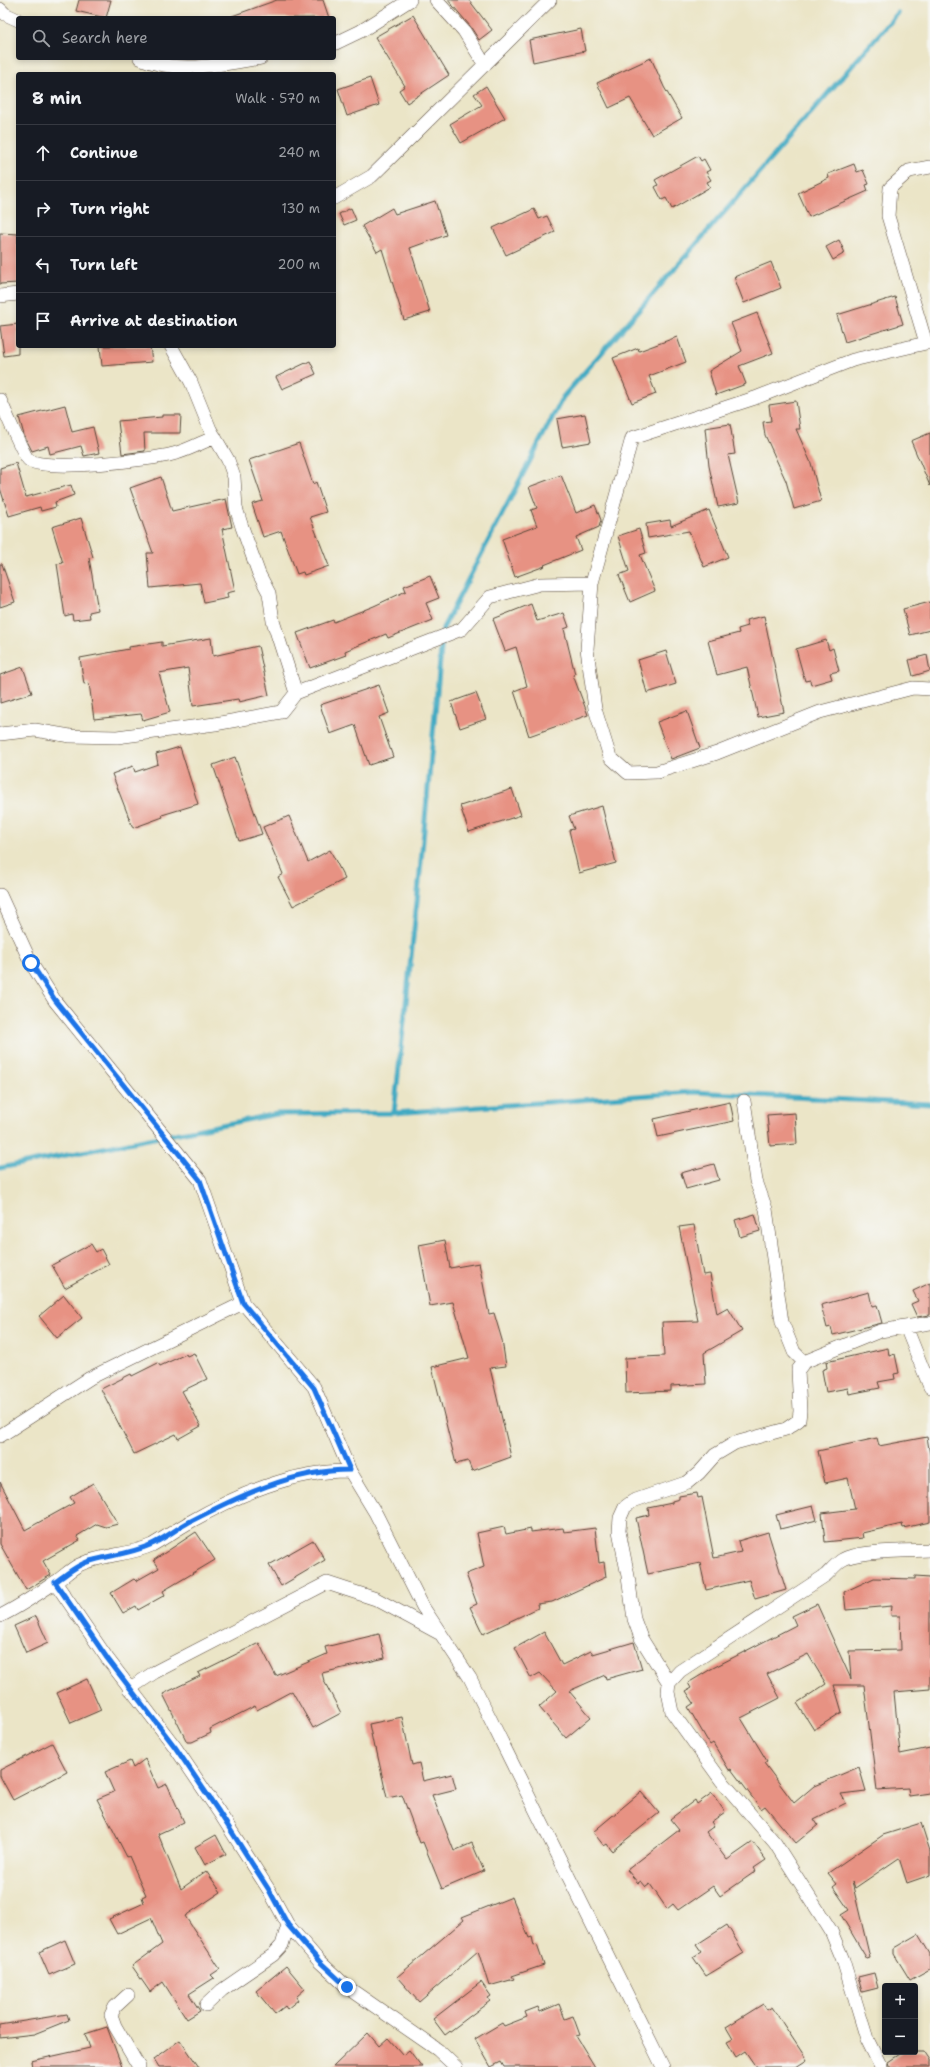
<!DOCTYPE html>
<meta charset="utf-8">
<style>
body{margin:0;font-family:"Shantell Sans",sans-serif;background:#20242c;color:#f1f3f6}
.controls{position:absolute;right:12px;bottom:12px;display:grid;overflow:hidden;border-radius:4px;box-shadow:0 2px 6px #0003}
.controls button{width:36px;height:36px;display:grid;place-items:center;padding:0;border:0;border-bottom:1px solid #363941;background:#171b24;color:#f1f3f6;font:20px sans-serif}
.stop{position:absolute;width:12px;height:12px;margin:-9px;border:3px solid #1a73e8;border-radius:50%;background:#fff}
.stop.end{background:#1a73e8;border-color:#fff;box-shadow:0 1px 4px #0008}
.list{margin:0;padding:0;list-style:none}
h2{display:flex;justify-content:space-between;align-items:center;height:52px;margin:0;padding:0 16px;font-size:17px}
h2 small{font-size:13px;font-weight:400;color:#9ea1a6}
.list li{display:grid;grid-template-columns:26px 1fr auto;gap:12px;align-items:center;box-sizing:border-box;height:56px;padding:0 16px;border-top:1px solid #363941}
.list b{display:block;font-size:15px;white-space:nowrap}
.list em{font-size:13px;font-style:normal;color:#9ea1a6}
.icon{flex:none;width:22px;height:22px;fill:none;stroke:currentColor;stroke-width:2;stroke-linecap:round;stroke-linejoin:round}
.map{position:relative;flex:none;width:930px;height:2067px;overflow:hidden}
.search{position:absolute;background:#171b24;box-shadow:0 2px 6px #0003;left:16px;top:16px;width:320px;height:44px;display:flex;align-items:center;gap:10px;box-sizing:border-box;padding:0 14px;border-radius:4px;color:#9ea1a6;font-size:15px}
.panel{position:absolute;background:#171b24;box-shadow:0 2px 6px #0003;left:16px;top:72px;width:320px;height:276px;border-radius:4px}
.map>svg:first-child{display:block}
</style>
<div class="map">
<svg width="930" height="2067" viewBox="0 0 930 2067">
<rect width="100%" height="100%" fill="#f6f6f2"/>
<filter id="ink" filterUnits="userSpaceOnUse"><feTurbulence type="fractalNoise" baseFrequency=".025" numOctaves="2"/><feDisplacementMap in="SourceGraphic" scale="8" xChannelSelector="R" yChannelSelector="G"/><feConvolveMatrix kernelMatrix="1 2 1 2 8 2 1 2 1" color-interpolation-filters="sRGB"/></filter>
<filter id="wash" filterUnits="userSpaceOnUse"><feTurbulence type="fractalNoise" baseFrequency=".012" numOctaves="4" result="noise"/><feDisplacementMap in="SourceGraphic" scale="16" xChannelSelector="R" yChannelSelector="G"/><feGaussianBlur stdDeviation="0.9" result="paint"/><feColorMatrix in="noise" values="0 0 0 0 0 0 0 0 0 0 0 0 0 0 0 0 0 1.4 0 .05"/><feComposite in="paint" operator="in"/></filter>
<g filter="url(#wash)">
<rect width="100%" height="100%" fill="#ebe5c7"/>
<g fill="none" stroke-linecap="round" stroke-linejoin="round">
<!-- stream -->
<path stroke="#43aac3" stroke-width="5" d="M 394,1113 L 419,883 L 443,628 L 563,397 L 898,13
M 0,1168 L 277,1114 L 394,1113 L 693,1092 L 930,1104"/>
</g>
<g id="blocks">
<!-- building -->
<path fill="#e79283" d="M 79,0 L 111,0 L 106,18 L 76,11 Z
M 277,0 L 323,0 L 329,18 L 232,18 L 232,16 Z
M 448,0 L 469,0 L 492,30 L 479,40 L 470,26 Z
M 413,15 L 449,75 L 407,103 L 399,90 L 405,86 L 375,37 Z
M 581,29 L 585,51 L 533,62 L 529,40 Z
M 651,58 L 664,87 L 682,118 L 652,135 L 630,98 L 609,108 L 597,83 Z
M 370,78 L 379,105 L 347,116 L 338,89 Z
M 486,86 L 505,118 L 461,143 L 450,124 L 482,105 L 474,94 Z
M 698,156 L 701,161 L 704,159 L 710,170 L 706,172 L 711,180 L 707,182 L 710,187 L 672,209 L 666,198 L 662,200 L 655,187 L 658,185 L 655,180 Z
M 854,164 L 857,172 L 863,170 L 869,184 L 866,185 L 868,191 L 809,217 L 798,193 L 829,178 L 828,174 Z
M 435,201 L 446,235 L 410,248 L 430,312 L 404,320 L 382,249 L 377,252 L 362,226 L 392,208 L 395,214 Z
M 351,208 L 356,220 L 344,225 L 339,214 Z
M 534,209 L 539,219 L 547,216 L 555,232 L 506,255 L 493,228 Z
M 0,233 L 18,234 L 18,283 L 0,284 Z
M 839,240 L 845,253 L 833,260 L 826,247 Z
M 771,262 L 781,288 L 744,303 L 734,277 Z
M 895,297 L 903,324 L 845,342 L 837,315 Z
M 757,313 L 773,353 L 739,366 L 746,384 L 716,395 L 709,371 L 742,351 L 731,323 Z
M 18,324 L 18,354 L 4,356 L 0,326 Z
M 677,337 L 686,362 L 649,376 L 656,394 L 632,403 L 613,358 L 638,348 L 639,351 Z
M 100,346 L 150,346 L 152,362 L 102,366 Z
M 310,361 L 316,374 L 282,389 L 276,377 Z
M 796,401 L 800,429 L 796,429 L 811,463 L 821,501 L 794,509 L 786,481 L 765,435 L 763,422 L 771,421 L 769,405 Z
M 65,405 L 72,432 L 93,427 L 99,453 L 84,456 L 81,446 L 50,454 L 48,446 L 32,451 L 24,435 L 19,417 Z
M 585,414 L 591,442 L 562,447 L 557,419 Z
M 162,415 L 181,415 L 180,433 L 144,433 L 145,451 L 122,454 L 118,421 L 162,417 Z
M 730,424 L 735,454 L 728,455 L 739,503 L 718,507 L 709,466 L 705,428 Z
M 930,433 L 930,486 L 911,441 Z
M 299,443 L 313,484 L 316,482 L 326,512 L 310,517 L 329,566 L 304,575 L 303,572 L 297,574 L 281,531 L 263,537 L 252,504 L 263,501 L 249,460 Z
M 16,463 L 26,497 L 71,485 L 74,495 L 55,502 L 56,507 L 41,511 L 40,507 L 9,516 L 0,488 L 0,468 Z
M 561,475 L 576,513 L 595,505 L 601,520 L 599,527 L 576,537 L 581,550 L 544,565 L 545,566 L 515,577 L 502,539 L 537,526 L 531,510 L 537,508 L 529,487 Z
M 161,477 L 172,511 L 226,499 L 232,527 L 222,529 L 235,591 L 227,593 L 228,598 L 204,603 L 200,583 L 150,588 L 147,553 L 153,553 L 130,488 Z
M 709,510 L 728,557 L 704,567 L 689,531 L 648,538 L 646,524 L 670,520 L 671,526 Z
M 81,518 L 93,557 L 89,558 L 98,610 L 89,612 L 90,618 L 73,620 L 72,614 L 65,616 L 57,564 L 63,563 L 52,527 Z
M 639,529 L 646,553 L 640,555 L 655,591 L 630,602 L 619,575 L 629,571 L 618,536 Z
M 0,564 L 2,564 L 15,602 L 0,607 Z
M 430,576 L 439,598 L 426,603 L 433,620 L 388,638 L 386,634 L 345,651 L 346,655 L 310,668 L 297,633 L 333,620 L 334,622 L 374,606 L 406,591 L 404,586 Z
M 930,602 L 930,630 L 910,635 L 903,609 Z
M 531,604 L 537,621 L 564,613 L 569,627 L 564,629 L 575,674 L 573,675 L 588,715 L 529,736 L 514,691 L 527,686 L 516,647 L 505,651 L 493,619 Z
M 764,616 L 784,712 L 758,717 L 747,667 L 717,675 L 708,641 L 739,633 L 738,629 L 748,626 L 746,620 Z
M 211,638 L 213,656 L 258,646 L 269,695 L 239,702 L 238,699 L 193,706 L 188,668 L 159,673 L 170,712 L 143,720 L 141,714 L 94,719 L 89,683 L 84,684 L 80,658 L 129,649 L 129,647 L 162,642 L 162,646 Z
M 826,640 L 829,650 L 833,648 L 839,671 L 830,673 L 832,679 L 811,685 L 810,680 L 805,681 L 796,649 Z
M 666,651 L 676,684 L 647,693 L 638,660 Z
M 927,655 L 930,671 L 913,676 L 909,660 Z
M 23,667 L 32,693 L 0,703 L 0,675 Z
M 379,685 L 389,713 L 379,717 L 393,757 L 369,765 L 355,725 L 330,734 L 320,705 Z
M 476,693 L 486,719 L 460,728 L 451,702 Z
M 687,711 L 700,748 L 671,759 L 657,722 Z
M 180,747 L 198,804 L 162,815 L 163,817 L 133,828 L 112,774 L 133,766 L 135,772 L 158,764 L 156,754 Z
M 235,757 L 262,834 L 239,841 L 213,765 Z
M 512,789 L 521,815 L 469,832 L 460,806 Z
M 602,806 L 616,863 L 579,873 L 569,830 L 574,829 L 569,816 Z
M 289,816 L 308,862 L 330,850 L 345,879 L 293,906 L 278,877 L 283,874 L 263,827 Z
M 730,1102 L 734,1121 L 658,1137 L 654,1119 Z
M 795,1113 L 797,1144 L 770,1146 L 767,1115 Z
M 714,1164 L 719,1180 L 686,1189 L 681,1173 Z
M 755,1214 L 760,1231 L 740,1237 L 735,1220 Z
M 694,1225 L 703,1275 L 710,1274 L 717,1314 L 728,1308 L 742,1331 L 704,1353 L 706,1384 L 671,1386 L 671,1391 L 626,1393 L 625,1358 L 664,1356 L 662,1322 L 698,1321 L 679,1227 Z
M 445,1240 L 450,1268 L 479,1263 L 489,1314 L 494,1313 L 502,1340 L 506,1366 L 490,1368 L 511,1457 L 472,1471 L 468,1461 L 456,1464 L 432,1367 L 469,1358 L 453,1302 L 430,1306 L 419,1245 Z
M 91,1244 L 96,1252 L 101,1249 L 109,1264 L 65,1288 L 52,1265 Z
M 930,1283 L 930,1315 L 917,1317 L 911,1304 L 918,1301 L 913,1291 Z
M 869,1292 L 872,1306 L 877,1305 L 882,1323 L 833,1335 L 831,1327 L 827,1328 L 821,1305 Z
M 64,1295 L 82,1318 L 57,1338 L 39,1316 Z
M 888,1348 L 889,1356 L 895,1354 L 899,1373 L 894,1374 L 895,1379 L 878,1382 L 880,1388 L 849,1394 L 848,1388 L 826,1392 L 822,1370 L 827,1368 L 826,1362 Z
M 194,1353 L 207,1379 L 182,1391 L 201,1426 L 178,1439 L 176,1434 L 134,1454 L 101,1389 L 131,1374 L 132,1376 L 158,1363 L 160,1366 L 186,1354 L 187,1356 Z
M 927,1437 L 930,1455 L 930,1522 L 903,1528 L 902,1524 L 862,1533 L 863,1538 L 825,1542 L 822,1513 L 855,1509 L 848,1478 L 825,1483 L 818,1451 L 877,1438 L 879,1446 Z
M 0,1482 L 25,1530 L 74,1503 L 70,1497 L 93,1483 L 118,1524 L 106,1527 L 97,1524 L 77,1536 L 80,1540 L 43,1561 L 51,1575 L 26,1590 L 0,1544 Z
M 697,1493 L 698,1498 L 702,1497 L 714,1558 L 741,1552 L 738,1541 L 768,1532 L 786,1590 L 755,1599 L 749,1580 L 706,1590 L 700,1563 L 648,1574 L 636,1518 L 649,1515 L 648,1508 L 672,1503 L 672,1501 L 679,1499 L 679,1496 Z
M 813,1506 L 817,1520 L 780,1529 L 776,1515 Z
M 504,1527 L 506,1534 L 531,1529 L 531,1532 L 563,1528 L 564,1532 L 595,1528 L 599,1563 L 604,1562 L 606,1577 L 552,1602 L 537,1604 L 538,1608 L 483,1634 L 470,1607 L 477,1604 L 466,1574 L 484,1567 L 477,1533 Z
M 196,1532 L 215,1560 L 163,1591 L 165,1595 L 138,1610 L 136,1606 L 123,1613 L 111,1593 L 134,1579 L 136,1581 L 159,1568 L 154,1560 Z
M 313,1540 L 325,1560 L 281,1586 L 269,1565 Z
M 915,1576 L 930,1577 L 930,1689 L 894,1692 L 900,1754 L 930,1748 L 930,1793 L 909,1796 L 908,1788 L 877,1790 L 864,1685 L 834,1685 L 842,1712 L 814,1730 L 797,1703 L 826,1684 L 808,1654 L 767,1674 L 780,1698 L 741,1718 L 767,1761 L 764,1763 L 794,1803 L 814,1786 L 859,1767 L 866,1791 L 841,1794 L 846,1803 L 814,1819 L 818,1825 L 796,1843 L 765,1806 L 761,1809 L 731,1769 L 729,1770 L 713,1743 L 710,1745 L 688,1707 L 694,1703 L 686,1691 L 691,1688 L 688,1683 L 711,1669 L 796,1625 L 792,1616 L 817,1604 L 851,1679 L 849,1651 L 901,1650 L 900,1616 L 891,1616 L 892,1606 L 846,1610 L 844,1592 L 874,1578 L 915,1579 Z
M 36,1616 L 48,1643 L 26,1653 L 14,1626 Z
M 544,1632 L 562,1665 L 591,1651 L 593,1654 L 634,1642 L 642,1669 L 606,1679 L 605,1675 L 569,1691 L 591,1717 L 566,1738 L 539,1707 L 557,1691 L 540,1673 L 531,1678 L 515,1648 Z
M 379,1634 L 385,1658 L 322,1673 L 324,1681 L 341,1713 L 313,1728 L 292,1691 L 257,1710 L 255,1706 L 210,1729 L 211,1733 L 192,1742 L 187,1742 L 163,1694 L 200,1676 L 198,1673 L 259,1643 L 276,1676 L 327,1654 L 325,1647 Z
M 87,1679 L 101,1710 L 71,1723 L 57,1693 Z
M 402,1717 L 412,1765 L 419,1763 L 423,1781 L 452,1774 L 456,1789 L 432,1795 L 454,1851 L 472,1843 L 484,1871 L 442,1889 L 423,1842 L 420,1843 L 402,1795 L 387,1798 L 376,1748 L 374,1748 L 369,1724 Z
M 52,1743 L 67,1772 L 13,1800 L 0,1776 L 0,1770 Z
M 145,1759 L 158,1788 L 167,1784 L 184,1822 L 158,1834 L 181,1889 L 206,1871 L 221,1892 L 185,1916 L 220,1969 L 211,1975 L 214,1978 L 189,1994 L 200,2011 L 187,2019 L 163,1982 L 150,1992 L 132,1966 L 162,1944 L 151,1918 L 117,1934 L 109,1919 L 144,1903 L 142,1897 L 146,1895 L 129,1856 L 127,1857 L 97,1799 L 114,1792 L 105,1772 L 130,1761 L 133,1768 Z
M 641,1792 L 659,1813 L 612,1851 L 607,1844 L 604,1846 L 593,1832 Z
M 712,1793 L 725,1812 L 711,1822 L 714,1826 L 706,1832 L 727,1860 L 753,1842 L 766,1860 L 754,1868 L 756,1871 L 720,1896 L 713,1886 L 678,1910 L 673,1904 L 667,1909 L 650,1884 L 646,1887 L 641,1881 L 638,1883 L 627,1870 L 679,1830 L 670,1819 L 695,1800 L 697,1804 Z
M 921,1823 L 930,1851 L 930,1875 L 907,1883 L 899,1858 L 855,1888 L 852,1882 L 870,1958 L 867,1959 L 841,1915 L 849,1910 L 833,1887 L 837,1884 L 828,1873 L 883,1835 Z
M 216,1835 L 226,1854 L 205,1865 L 195,1847 Z
M 512,1897 L 529,1938 L 532,1937 L 534,1946 L 537,1945 L 544,1965 L 512,1976 L 514,1979 L 489,1986 L 478,1951 L 419,2002 L 397,1977 L 464,1920 L 462,1917 Z
M 727,1925 L 744,1953 L 706,1976 L 693,1957 L 701,1952 L 696,1945 Z
M 918,1934 L 930,1954 L 930,1969 L 910,1980 L 894,1954 L 894,1948 Z
M 65,1940 L 75,1964 L 49,1975 L 39,1952 Z
M 286,1966 L 305,1989 L 296,1997 L 298,2000 L 287,2009 L 285,2006 L 275,2014 L 256,1991 Z
M 874,1973 L 878,1988 L 862,1992 L 858,1977 Z
M 481,1982 L 491,1996 L 488,1998 L 490,2001 L 445,2035 L 433,2019 Z
M 559,2004 L 565,2019 L 573,2016 L 580,2035 L 576,2036 L 595,2067 L 504,2067 L 501,2062 L 491,2067 L 475,2039 L 502,2023 L 504,2026 L 527,2017 L 525,2012 L 538,2007 L 540,2012 Z
M 763,2004 L 767,2010 L 772,2007 L 807,2060 L 796,2067 L 756,2067 L 745,2051 L 736,2057 L 727,2042 L 733,2039 L 726,2027 Z
M 67,2014 L 69,2020 L 34,2034 L 0,2038 L 0,2025 Z
M 107,2027 L 122,2067 L 32,2067 L 31,2061 L 90,2048 L 85,2034 Z
M 368,2033 L 379,2046 L 388,2038 L 403,2055 L 409,2050 L 422,2067 L 333,2067 Z
M 180,2040 L 199,2067 L 159,2067 L 154,2059 Z
M 903,2052 L 924,2052 L 930,2061 L 930,2067 L 889,2067 L 888,2062 Z"/>
</g>
</g>
<g filter="url(#ink)">
<use href="#blocks" fill-opacity="0" stroke="#554637" stroke-width="1"/>
<g fill="none" stroke-linecap="round" stroke-linejoin="round">
<defs>
<path id="street" d="M 436,0 L 464,31 L 485,65
M 0,9 L 5,14 L 18,20
M 334,44 L 361,31 L 410,0
M 140,58 C 178,75 222,64 261,58
M 930,167 L 909,171 L 890,188 L 888,216 L 926,343 L 930,343
M 334,198 L 372,176 L 550,0
M 0,296 L 18,294
M 926,343 L 853,360 L 755,398 L 632,438 L 592,583 L 587,649 L 595,709 L 610,757 L 628,773 L 657,772 L 717,753 L 820,712 L 913,688 L 930,689
M 171,346 L 191,382 L 210,429 L 228,460 L 234,477 L 236,508 L 242,527 L 259,574 L 269,593 L 273,621 L 296,693 L 462,629 L 490,597 L 540,584 L 592,583
M 0,400 C 4,408 24,457 29,460 C 45,472 151,460 173,454 C 187,451 202,442 215,437
M 0,734 L 35,730 L 70,736 L 117,737 L 215,724 L 281,712 L 296,693
M 0,895 L 31,963 L 55,1001 L 200,1180 L 243,1303 L 314,1387 L 350,1471 L 376,1514 L 423,1607 L 470,1678 L 663,2067
M 744,1101 L 756,1181 L 766,1209 L 782,1322 L 794,1352 L 804,1362
M 906,1327 L 930,1387
M 0,1436 L 90,1378 L 243,1303
M 55,1582 L 107,1658 L 175,1747 L 219,1812 L 269,1890 L 288,1925 L 319,1961 L 347,1987 L 438,2050 L 456,2067
M 0,1616 C 19,1607 39,1593 57,1581 C 64,1576 71,1569 79,1565 C 102,1554 128,1556 152,1545 C 164,1538 176,1530 188,1523 C 237,1495 293,1470 350,1471
M 669,1683 L 641,1638 L 634,1619 L 628,1576 L 619,1531 L 620,1518 L 625,1507 L 633,1501 L 688,1482 L 699,1473 L 715,1455 L 735,1443 L 786,1429 L 799,1420 L 800,1411 L 798,1370 L 804,1362 L 880,1331 L 930,1323
M 129,1689 L 155,1672 L 327,1583 L 376,1599 L 439,1633
M 128,1995 L 115,2007 L 111,2015 L 115,2026 L 139,2067
M 206,2005 L 222,1990 L 273,1955 L 282,1945 L 288,1925
M 881,2067 L 867,2039 L 843,1960 L 831,1931 L 775,1843 L 721,1780 L 672,1712 L 668,1692 L 669,1683 L 680,1671 L 826,1575 C 831,1570 836,1564 842,1560 C 857,1550 910,1551 930,1550"/>
</defs>
<!-- street casing -->
<use href="#street" stroke="#554637" stroke-width="14"/>
<!-- street -->
<use href="#street" stroke="#fff" stroke-width="13"/>
</g>
</g>
<g fill="none" stroke-linecap="round" stroke-linejoin="round" filter="url(#ink)">
<!-- route -->
<path stroke="#1a73e8" stroke-width="5" d="M 31,963 L 55,1000 L 200,1180 L 243,1303 L 314,1388 L 350,1470 C 293,1470 239,1496 189,1522 C 176,1529 164,1539 150,1545 C 132,1553 113,1555 94,1560 C 79,1563 67,1574 55,1582 L 107,1658 L 175,1747 L 219,1812 L 269,1890 L 288,1925 L 319,1961 L 347,1987"/>
</g>
</svg>
<div class="controls">
<button>+</button>
<button>−</button>
</div>
<div class="stop" style="left:31px;top:963px"></div>
<div class="stop end" style="left:347px;top:1987px"></div>
<div class="search"><svg class="icon" aria-label="search" viewBox="0 0 24 24"><circle cx="10" cy="10" r="6"/><path d="M15 15l6 6"/></svg>Search here</div>
<section class="panel">
<h2>8 min<small>Walk · 570 m</small></h2>
<ul class="list">
<li><svg class="icon" aria-label="ahead" viewBox="0 0 24 24"><path d="M12 20V5M6 11l6-6 6 6"/></svg><div><b>Continue</b></div><em>240 m</em></li>
<li><svg class="icon" aria-label="right" viewBox="0 0 24 24"><path d="M7 20v-9h11M14 6l5 5-5 5"/></svg><div><b>Turn right</b></div><em>130 m</em></li>
<li><svg class="icon" aria-label="left" viewBox="0 0 24 24"><path d="M17 20v-9H6M10 6l-5 5 5 5"/></svg><div><b>Turn left</b></div><em>200 m</em></li>
<li><svg class="icon" aria-label="arrive" viewBox="0 0 24 24"><path d="M6 21V4h12l-3 4 3 4H6"/></svg><div><b>Arrive at destination</b></div></li>
</ul>
</section>
</div>
